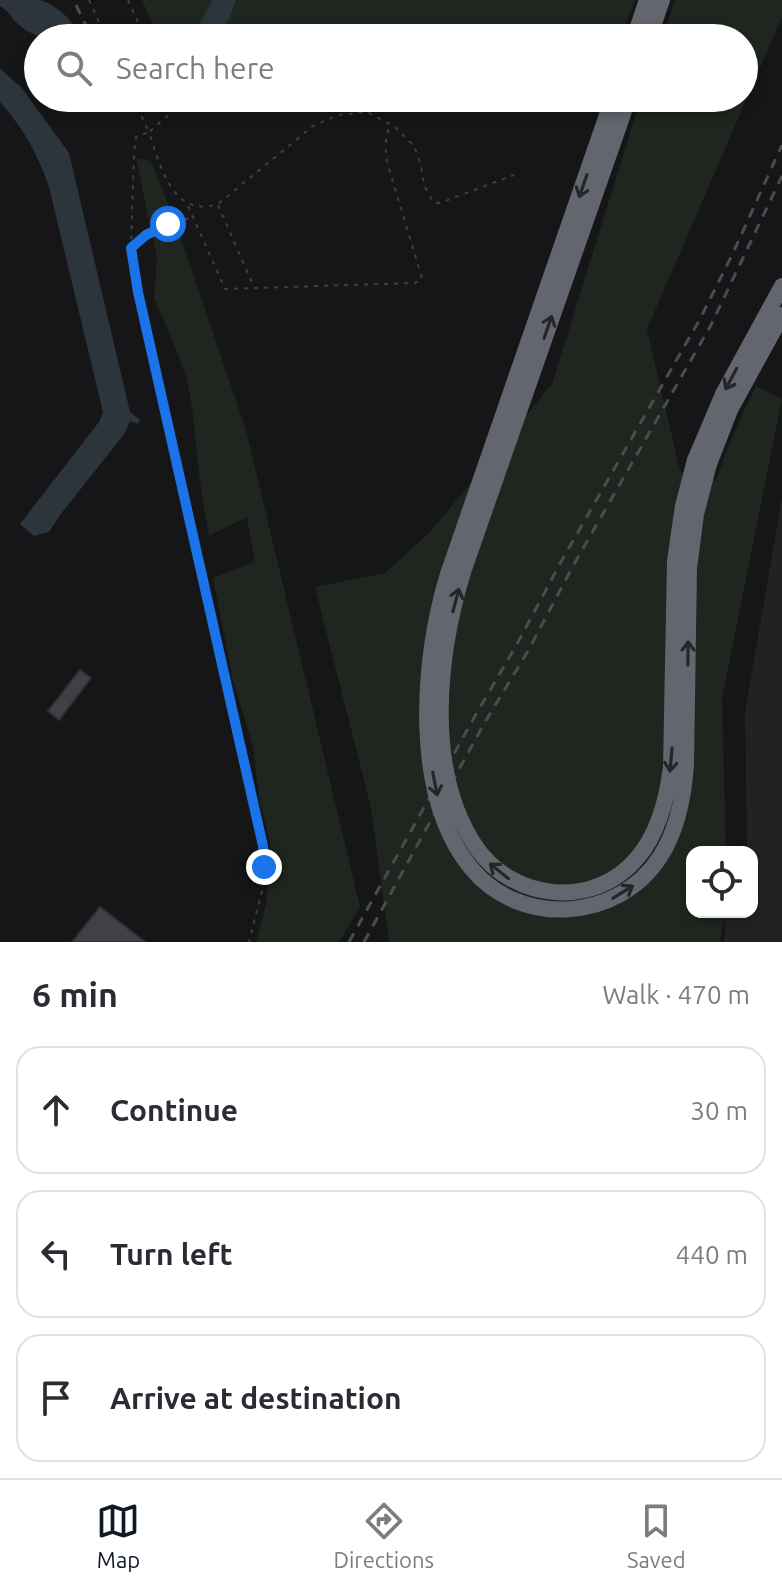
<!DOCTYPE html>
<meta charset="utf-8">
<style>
body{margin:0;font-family:Ubuntu,sans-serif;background:#f7f7f7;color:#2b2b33}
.controls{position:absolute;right:24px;bottom:24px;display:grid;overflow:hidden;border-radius:16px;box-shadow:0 4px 12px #0003}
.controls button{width:72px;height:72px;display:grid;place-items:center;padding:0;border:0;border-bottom:2px solid #e1e1e2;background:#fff;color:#2b2b33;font:40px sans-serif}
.stop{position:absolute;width:24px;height:24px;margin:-18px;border:6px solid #1a73e8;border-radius:50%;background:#fff}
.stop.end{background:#1a73e8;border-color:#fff;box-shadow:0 2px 8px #0008}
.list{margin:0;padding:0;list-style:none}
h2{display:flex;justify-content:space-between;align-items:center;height:104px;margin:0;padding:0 32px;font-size:34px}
h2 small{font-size:26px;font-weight:400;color:#7c7c81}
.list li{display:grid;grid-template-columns:52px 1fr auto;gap:24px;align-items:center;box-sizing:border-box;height:128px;margin:0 16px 16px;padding:0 16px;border:2px solid #e1e1e2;border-radius:24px}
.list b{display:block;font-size:30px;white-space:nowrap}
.list em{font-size:26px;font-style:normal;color:#7c7c81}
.icon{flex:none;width:44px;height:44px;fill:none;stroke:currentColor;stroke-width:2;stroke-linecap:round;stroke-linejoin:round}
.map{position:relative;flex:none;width:782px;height:942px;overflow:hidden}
.search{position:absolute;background:#fff;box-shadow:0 4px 12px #0003;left:24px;right:24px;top:24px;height:88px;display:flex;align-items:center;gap:20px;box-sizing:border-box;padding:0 28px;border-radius:44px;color:#7c7c81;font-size:30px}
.sheet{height:536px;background:#fff}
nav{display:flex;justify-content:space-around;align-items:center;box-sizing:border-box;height:112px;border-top:2px solid #e1e1e2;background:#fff;font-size:22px;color:#7c7c81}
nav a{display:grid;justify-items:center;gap:4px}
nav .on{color:#111827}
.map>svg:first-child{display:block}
</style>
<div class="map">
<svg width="782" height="942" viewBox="0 0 782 942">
<rect width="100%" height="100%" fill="#161618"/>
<!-- built -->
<path fill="#222225" d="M 782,498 L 782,942 L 724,942 L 726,917 L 729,912 L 752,912 L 752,852 L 747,852 L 745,712 Z"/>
<!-- green -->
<path fill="#1e261f" d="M 142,0 L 212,0 L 195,33 L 190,38 L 159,38 Z
M 236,0 L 635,0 L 621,38 L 566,38 L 558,35 L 545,38 L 217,38 L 230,18 Z
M 675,0 L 782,0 L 782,17 L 647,329 L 680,471 L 716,481 C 727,448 740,417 756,386 L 782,399 L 722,699 L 726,852 L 692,852 L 692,912 L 725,912 L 720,942 L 389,942 L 371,808 L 315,587 L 385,573 L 431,531 L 552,384 L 641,98 L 744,98 L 744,38 L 662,38 Z
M 136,158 L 151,161 L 177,227 L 246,430 L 360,907 L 339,942 L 256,942 L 266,904 L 270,843 L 260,803 L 253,747 L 233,680 L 213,578 L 255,562 L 247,517 L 209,536 L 201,489 L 191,400 L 186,377 L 172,339 L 154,298 L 157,258 Z"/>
<!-- water -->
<path fill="#2c353c" d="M 0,0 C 12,0 27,0 39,0 C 55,3 76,23 81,38 C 54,38 40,43 18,24 C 11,18 8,10 0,6 Z
M 212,0 L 236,0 L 230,18 L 217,38 L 190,38 L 195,33 Z
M 0,69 L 21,87 L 69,153 L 130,412 L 140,420 L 138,424 L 130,421 L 125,433 L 60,515 L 49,532 L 34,536 L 20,524 L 99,422 L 103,412 L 49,187 C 38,154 23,128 0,102 Z"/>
<!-- building -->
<path fill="#404145" stroke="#303034" stroke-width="2" d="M 80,670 L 91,678 L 59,720 L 48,711 Z
M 100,907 L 135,934 L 145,942 L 72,942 Z"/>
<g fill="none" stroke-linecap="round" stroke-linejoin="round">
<!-- path -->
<path stroke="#3d3f44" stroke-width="2" stroke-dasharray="4 6" stroke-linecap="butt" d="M 89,0 L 106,38
M 128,0 L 145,38
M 133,98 L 149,132 L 136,137 L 134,154 L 131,248 L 138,292 L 263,846 L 263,887 L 249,942
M 170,98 L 173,111 L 149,132 C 160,165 172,219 218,204 L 313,126 L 338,115 L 367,112 L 395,127 L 414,146 L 421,165 L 424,185 L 433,202 L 440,203 L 514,175
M 218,205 L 254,287
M 188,206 L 225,289 L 415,283 L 422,278 L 387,162 C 385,149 385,139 389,127 L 393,127
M 132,247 C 151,231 170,223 193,217"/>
<!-- highway -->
<path stroke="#63666e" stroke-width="16" d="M 634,38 L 647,0
M 649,38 L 662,0
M 622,117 L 628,98
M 695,460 L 723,394 L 782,286
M 709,464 L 730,410 L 782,315"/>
<!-- rail -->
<path stroke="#4a4c52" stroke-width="3" stroke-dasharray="10 8" stroke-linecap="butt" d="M 76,5 L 92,38
M 349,942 L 475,716 L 517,644 L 562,560 L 700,319 L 733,253 L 782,145
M 364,942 L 485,722 L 528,651 L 573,566 L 711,325 L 782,176"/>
<!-- highway-bridge -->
<path stroke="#63666e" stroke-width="16" d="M 608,112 L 448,574 C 422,658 411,795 471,868 C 520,928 618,922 660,857 C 678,829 684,796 686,764 L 689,568 L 696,514 L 709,464
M 622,117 L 464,569 C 438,653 424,770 476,847 C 513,901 595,910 638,857 C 659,832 667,799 671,767 L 675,561 L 683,506 L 695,460"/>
</g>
<!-- one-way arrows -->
<defs><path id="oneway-shaft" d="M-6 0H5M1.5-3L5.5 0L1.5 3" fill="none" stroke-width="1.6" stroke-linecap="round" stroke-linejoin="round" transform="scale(2)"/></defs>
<g stroke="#26262a">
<use href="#oneway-shaft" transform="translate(583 186) rotate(109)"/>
<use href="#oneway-shaft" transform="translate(548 327) rotate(-71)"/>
<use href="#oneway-shaft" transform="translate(731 379) rotate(118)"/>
<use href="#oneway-shaft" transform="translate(456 600) rotate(-75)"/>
<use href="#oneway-shaft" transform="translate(688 653) rotate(-89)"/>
<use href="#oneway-shaft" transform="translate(671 760) rotate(95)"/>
<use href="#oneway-shaft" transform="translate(435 784) rotate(79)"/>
<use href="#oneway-shaft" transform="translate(499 871) rotate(-141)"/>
<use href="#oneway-shaft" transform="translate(623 892) rotate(-32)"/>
</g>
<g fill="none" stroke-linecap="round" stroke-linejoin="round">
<!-- route -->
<path stroke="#1a73e8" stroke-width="10" d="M 168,224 L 146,235 L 131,248 L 138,292 L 263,846 L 264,867"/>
</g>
</svg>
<div class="controls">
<button><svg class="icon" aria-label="locate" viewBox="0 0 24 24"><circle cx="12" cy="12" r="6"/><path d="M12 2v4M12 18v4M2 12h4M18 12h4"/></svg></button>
</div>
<div class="stop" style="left:168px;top:224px"></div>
<div class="stop end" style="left:264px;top:867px"></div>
<div class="search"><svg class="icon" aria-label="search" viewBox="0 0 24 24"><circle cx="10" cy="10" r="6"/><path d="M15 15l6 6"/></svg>Search here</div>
</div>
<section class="sheet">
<h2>6 min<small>Walk · 470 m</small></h2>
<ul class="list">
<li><svg class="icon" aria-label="ahead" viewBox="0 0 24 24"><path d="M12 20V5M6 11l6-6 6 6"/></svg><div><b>Continue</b></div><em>30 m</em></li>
<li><svg class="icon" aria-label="left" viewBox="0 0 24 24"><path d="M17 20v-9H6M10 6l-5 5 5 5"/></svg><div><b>Turn left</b></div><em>440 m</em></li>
<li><svg class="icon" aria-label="arrive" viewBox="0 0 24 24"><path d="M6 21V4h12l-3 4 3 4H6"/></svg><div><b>Arrive at destination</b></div></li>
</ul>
</section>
<nav>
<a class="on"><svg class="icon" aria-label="map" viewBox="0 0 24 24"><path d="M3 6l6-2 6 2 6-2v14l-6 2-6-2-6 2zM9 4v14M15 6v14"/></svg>Map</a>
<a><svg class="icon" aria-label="directions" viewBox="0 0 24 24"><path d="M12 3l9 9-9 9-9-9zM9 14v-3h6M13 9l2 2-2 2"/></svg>Directions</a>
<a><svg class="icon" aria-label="saved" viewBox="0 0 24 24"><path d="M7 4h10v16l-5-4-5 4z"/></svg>Saved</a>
</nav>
